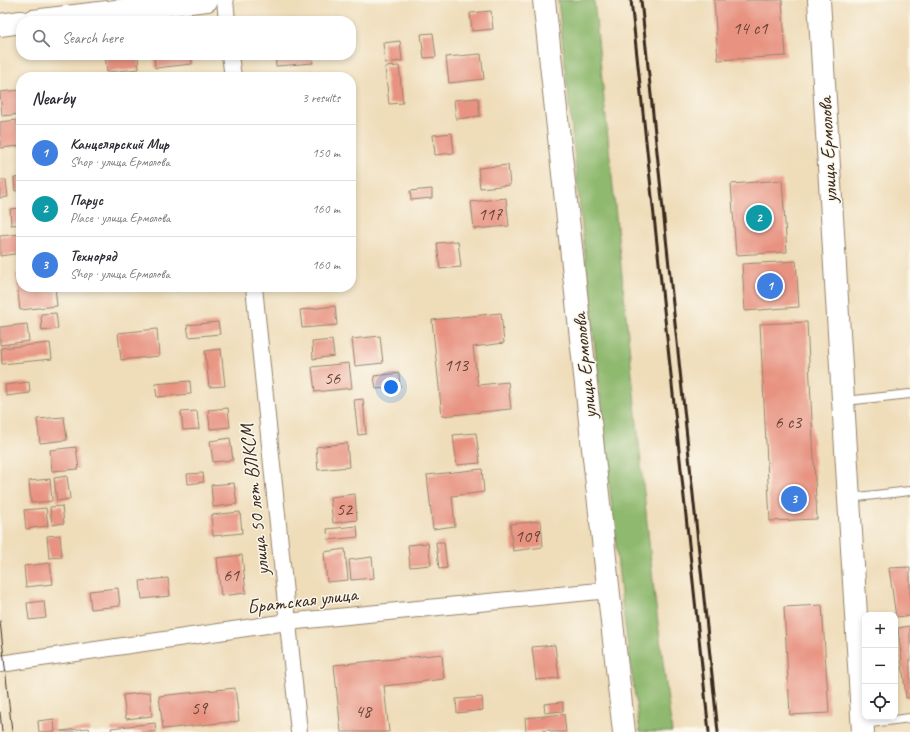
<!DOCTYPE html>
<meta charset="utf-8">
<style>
body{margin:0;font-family:Caveat,sans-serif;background:#f2f2f3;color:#2b2b33}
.controls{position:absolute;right:12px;bottom:12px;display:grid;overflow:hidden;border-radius:8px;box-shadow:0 2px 6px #0003}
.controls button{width:36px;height:36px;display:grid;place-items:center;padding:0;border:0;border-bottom:1px solid #e1e1e2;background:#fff;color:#2b2b33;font:20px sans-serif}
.you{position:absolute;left:391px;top:387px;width:14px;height:14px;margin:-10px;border:3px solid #fff;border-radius:50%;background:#1a73e8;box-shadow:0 0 0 6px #1a73e833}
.badge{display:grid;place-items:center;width:26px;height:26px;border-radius:50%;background:#ea580c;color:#fff;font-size:13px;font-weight:700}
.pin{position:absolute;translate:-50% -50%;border:2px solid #fff;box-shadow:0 1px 4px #0006}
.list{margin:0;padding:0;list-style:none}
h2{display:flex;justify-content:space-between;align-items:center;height:52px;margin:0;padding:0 16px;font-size:17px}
h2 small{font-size:13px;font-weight:400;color:#7c7c81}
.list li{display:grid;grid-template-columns:26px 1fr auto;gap:12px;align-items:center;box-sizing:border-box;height:56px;padding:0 16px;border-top:1px solid #e1e1e2}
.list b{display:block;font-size:15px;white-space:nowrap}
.list p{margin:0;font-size:13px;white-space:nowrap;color:#7c7c81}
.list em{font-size:13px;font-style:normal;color:#7c7c81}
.icon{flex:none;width:22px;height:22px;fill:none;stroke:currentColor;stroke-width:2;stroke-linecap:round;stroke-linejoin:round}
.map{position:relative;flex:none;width:910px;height:732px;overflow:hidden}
.search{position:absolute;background:#fff;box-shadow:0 2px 6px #0003;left:16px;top:16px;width:340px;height:44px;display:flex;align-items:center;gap:10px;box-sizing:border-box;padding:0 14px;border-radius:16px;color:#7c7c81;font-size:15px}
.panel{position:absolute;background:#fff;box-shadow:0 2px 6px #0003;left:16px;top:72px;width:340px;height:220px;border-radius:16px}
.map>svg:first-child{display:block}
</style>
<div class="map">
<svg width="910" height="732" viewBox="0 0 910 732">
<rect width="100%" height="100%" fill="#fbf7ec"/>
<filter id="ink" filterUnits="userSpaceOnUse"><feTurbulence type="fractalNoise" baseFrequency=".025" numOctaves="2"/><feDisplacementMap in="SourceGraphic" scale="8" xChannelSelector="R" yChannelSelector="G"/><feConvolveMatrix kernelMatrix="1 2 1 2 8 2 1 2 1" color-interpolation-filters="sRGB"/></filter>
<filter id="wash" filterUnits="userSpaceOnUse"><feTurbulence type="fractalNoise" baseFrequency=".012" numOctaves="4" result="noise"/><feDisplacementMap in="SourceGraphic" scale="16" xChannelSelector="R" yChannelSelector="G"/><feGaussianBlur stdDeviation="0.9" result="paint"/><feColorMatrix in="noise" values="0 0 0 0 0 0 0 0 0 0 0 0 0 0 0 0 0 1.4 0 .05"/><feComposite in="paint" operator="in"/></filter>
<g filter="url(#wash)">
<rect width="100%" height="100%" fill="#efddba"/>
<!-- forest -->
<path fill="#90b970" stroke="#667247" d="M 558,0 L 594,0 L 654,591 L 672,732 L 640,732 L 622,603 Z"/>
<g id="blocks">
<!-- building -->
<path fill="#e89381" d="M 714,0 L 782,0 L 786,56 L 718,60 Z
M 491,11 L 493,29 L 472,31 L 470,13 Z
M 433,33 L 436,57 L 424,58 L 421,34 Z
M 400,41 L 402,61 L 385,63 L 383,43 Z
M 481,54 L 484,79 L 449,83 L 446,57 Z
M 105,55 L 138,55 L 139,69 L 107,72 Z
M 154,55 L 191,55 L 192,64 L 155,68 Z
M 275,55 L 312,55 L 313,63 L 276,66 Z
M 399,66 L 403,103 L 389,104 L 385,67 Z
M 21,90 L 21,114 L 2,116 L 0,92 Z
M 478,98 L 480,116 L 456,119 L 454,100 Z
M 17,120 L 20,146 L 0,148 L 0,122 Z
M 452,133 L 454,153 L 435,155 L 433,135 Z
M 508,165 L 510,185 L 480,188 L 478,168 Z
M 21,177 L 21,190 L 15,191 L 14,178 Z
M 0,180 L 6,180 L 8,197 L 0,198 Z
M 782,180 L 787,252 L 736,255 L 731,184 Z
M 432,189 L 432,198 L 411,200 L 410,191 Z
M 506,198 L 509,226 L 474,229 L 471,202 Z
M 21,208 L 21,224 L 11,225 L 10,209 Z
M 21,234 L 21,253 L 0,256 L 0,236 Z
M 458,241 L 461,267 L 440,269 L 437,243 Z
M 796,261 L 799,307 L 745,311 L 742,264 Z
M 21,273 L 21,287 L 55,287 L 57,306 L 20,310 L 16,274 Z
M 175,287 L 201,287 L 201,288 L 175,291 Z
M 335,306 L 337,325 L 302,328 L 300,310 Z
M 56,313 L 58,329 L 42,331 L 41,314 Z
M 501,313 L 504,343 L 473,347 L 478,385 L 508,382 L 511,409 L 442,416 L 432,320 Z
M 218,322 L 220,334 L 189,337 L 187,325 Z
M 807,322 L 817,519 L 770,521 L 760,324 Z
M 27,324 L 29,341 L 0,345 L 0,327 Z
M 157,329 L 159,356 L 121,360 L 118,333 Z
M 380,336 L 383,363 L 355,366 L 352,339 Z
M 332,340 L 334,356 L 313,359 L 312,342 Z
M 50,343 L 52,359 L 2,364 L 1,348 Z
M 221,349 L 225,386 L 209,387 L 205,351 Z
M 349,363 L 352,388 L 315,392 L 312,367 Z
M 399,373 L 400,387 L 376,389 L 374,376 Z
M 190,381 L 191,394 L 157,397 L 155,384 Z
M 29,382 L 30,393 L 6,396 L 5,385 Z
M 363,399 L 366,434 L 358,435 L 354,400 Z
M 228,408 L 230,427 L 210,429 L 208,410 Z
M 197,411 L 199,429 L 183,430 L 181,412 Z
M 64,417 L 67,440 L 40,443 L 37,419 Z
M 476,433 L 480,463 L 457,465 L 453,435 Z
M 230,438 L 233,460 L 213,462 L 210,441 Z
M 347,443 L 349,467 L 318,470 L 316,447 Z
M 76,447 L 79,469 L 52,471 L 50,450 Z
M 482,469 L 484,492 L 452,496 L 455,526 L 433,529 L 427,475 Z
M 203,473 L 204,482 L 188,484 L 187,474 Z
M 67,476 L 70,499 L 57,501 L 54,478 Z
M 50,479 L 52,501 L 31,503 L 29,481 Z
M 234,483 L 237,504 L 213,507 L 211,485 Z
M 355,494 L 357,520 L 333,523 L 330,497 Z
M 62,506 L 64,523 L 52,525 L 50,507 Z
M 46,508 L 48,526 L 26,529 L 24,510 Z
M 240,512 L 242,533 L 213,536 L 211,515 Z
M 541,521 L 543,547 L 513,551 L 510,524 Z
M 357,526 L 358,537 L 328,540 L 327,529 Z
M 60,535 L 62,557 L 49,558 L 47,536 Z
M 436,542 L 444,542 L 447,568 L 439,569 Z
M 428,543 L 431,565 L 410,567 L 408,545 Z
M 345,549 L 348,580 L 327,582 L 324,552 Z
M 242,555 L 246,593 L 221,596 L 217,558 Z
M 372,557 L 374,578 L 351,580 L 349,560 Z
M 50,563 L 53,584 L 26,587 L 24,566 Z
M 910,567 L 910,616 L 896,617 L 889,568 Z
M 168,578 L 170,596 L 142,599 L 140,581 Z
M 118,588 L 120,606 L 91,609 L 89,591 Z
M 44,601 L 46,618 L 29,620 L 27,603 Z
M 822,605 L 829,713 L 790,715 L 784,607 Z
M 910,626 L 910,697 L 906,698 L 898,628 Z
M 555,645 L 559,678 L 536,680 L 532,647 Z
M 442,654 L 444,679 L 384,686 L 389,732 L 341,732 L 334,665 Z
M 235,688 L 239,721 L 163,729 L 159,696 Z
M 150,692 L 152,716 L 126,719 L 123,695 Z
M 482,697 L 483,710 L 457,713 L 456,699 Z
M 563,702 L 563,711 L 545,713 L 544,704 Z
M 564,714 L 566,732 L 551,732 L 551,730 L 526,732 L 525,718 Z
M 54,719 L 55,732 L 39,732 L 38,721 Z
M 155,723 L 156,732 L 112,732 L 111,728 Z
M 89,728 L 90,732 L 61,732 L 61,731 Z"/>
</g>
</g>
<g filter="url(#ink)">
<use href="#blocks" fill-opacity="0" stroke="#95846c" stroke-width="1"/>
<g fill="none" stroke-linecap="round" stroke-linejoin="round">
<defs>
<path id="lane" d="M 845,401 L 910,394
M 849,498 L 910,491
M 863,724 L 910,718"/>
<path id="street" d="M 225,0 L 227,21
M 230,55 L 233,77
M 254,287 L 299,732
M 0,664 L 287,622 L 609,590"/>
<path id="secondary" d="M 544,0 L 624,732
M 819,0 L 863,732
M 33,21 L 207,0
M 0,25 L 21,22"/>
</defs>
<!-- lane casing -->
<use href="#lane" stroke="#95846c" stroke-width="10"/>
<!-- street casing -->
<use href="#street" stroke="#95846c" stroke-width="18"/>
<!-- secondary casing -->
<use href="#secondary" stroke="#95846c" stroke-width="24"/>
<!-- lane -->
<use href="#lane" stroke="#fff" stroke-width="8"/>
<!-- street -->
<use href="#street" stroke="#fff" stroke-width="16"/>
<!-- secondary -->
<use href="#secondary" stroke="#fff" stroke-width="22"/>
<!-- tram -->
<path stroke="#3b2a1e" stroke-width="1" d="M 0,621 L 12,732
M 0,712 L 2,732"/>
<!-- rail -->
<path stroke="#3b2a1e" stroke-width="3" d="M 631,0 L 709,732
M 641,0 L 718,732"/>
</g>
</g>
<g text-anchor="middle" stroke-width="3" stroke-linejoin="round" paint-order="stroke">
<!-- number labels -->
<g font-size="18" fill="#664437">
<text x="750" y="34">14 с1</text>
<text x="490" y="220">117</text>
<text x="456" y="371">113</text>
<text x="332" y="384">56</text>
<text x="788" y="428">6 с3</text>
<text x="344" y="515">52</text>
<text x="527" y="542">109</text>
<text x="231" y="581">61</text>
<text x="199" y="714">59</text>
<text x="363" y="717">48</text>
</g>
<!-- street labels -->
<g font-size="20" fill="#3b2a1e" stroke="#fbf7ec">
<text transform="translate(827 150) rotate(-93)" y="7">улица Ермолова</text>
<text transform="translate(584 366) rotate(-96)" y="7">улица Ермолова</text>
<text transform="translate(254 500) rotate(-96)" y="7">улица 50 лет ВЛКСМ</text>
<text transform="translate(302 600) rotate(-7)" y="7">Братская улица</text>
</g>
</g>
</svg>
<div class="controls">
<button>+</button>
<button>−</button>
<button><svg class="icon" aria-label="locate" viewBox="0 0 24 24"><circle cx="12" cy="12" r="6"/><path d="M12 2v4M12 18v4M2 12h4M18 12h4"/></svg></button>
</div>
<div class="you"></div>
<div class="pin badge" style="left:770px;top:286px;background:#3f7fe0">1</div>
<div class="pin badge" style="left:759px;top:218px;background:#0f9aa8">2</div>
<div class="pin badge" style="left:794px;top:499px;background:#3f7fe0">3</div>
<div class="search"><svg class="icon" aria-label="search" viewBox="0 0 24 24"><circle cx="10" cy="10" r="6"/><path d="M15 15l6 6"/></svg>Search here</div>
<section class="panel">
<h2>Nearby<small>3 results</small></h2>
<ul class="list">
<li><span class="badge" style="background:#3f7fe0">1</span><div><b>Канцелярский Мир</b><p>Shop · улица Ермолова</p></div><em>150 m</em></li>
<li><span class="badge" style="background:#0f9aa8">2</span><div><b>Парус</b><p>Place · улица Ермолова</p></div><em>160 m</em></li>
<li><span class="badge" style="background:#3f7fe0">3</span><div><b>Техноряд</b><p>Shop · улица Ермолова</p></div><em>160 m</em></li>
</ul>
</section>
</div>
